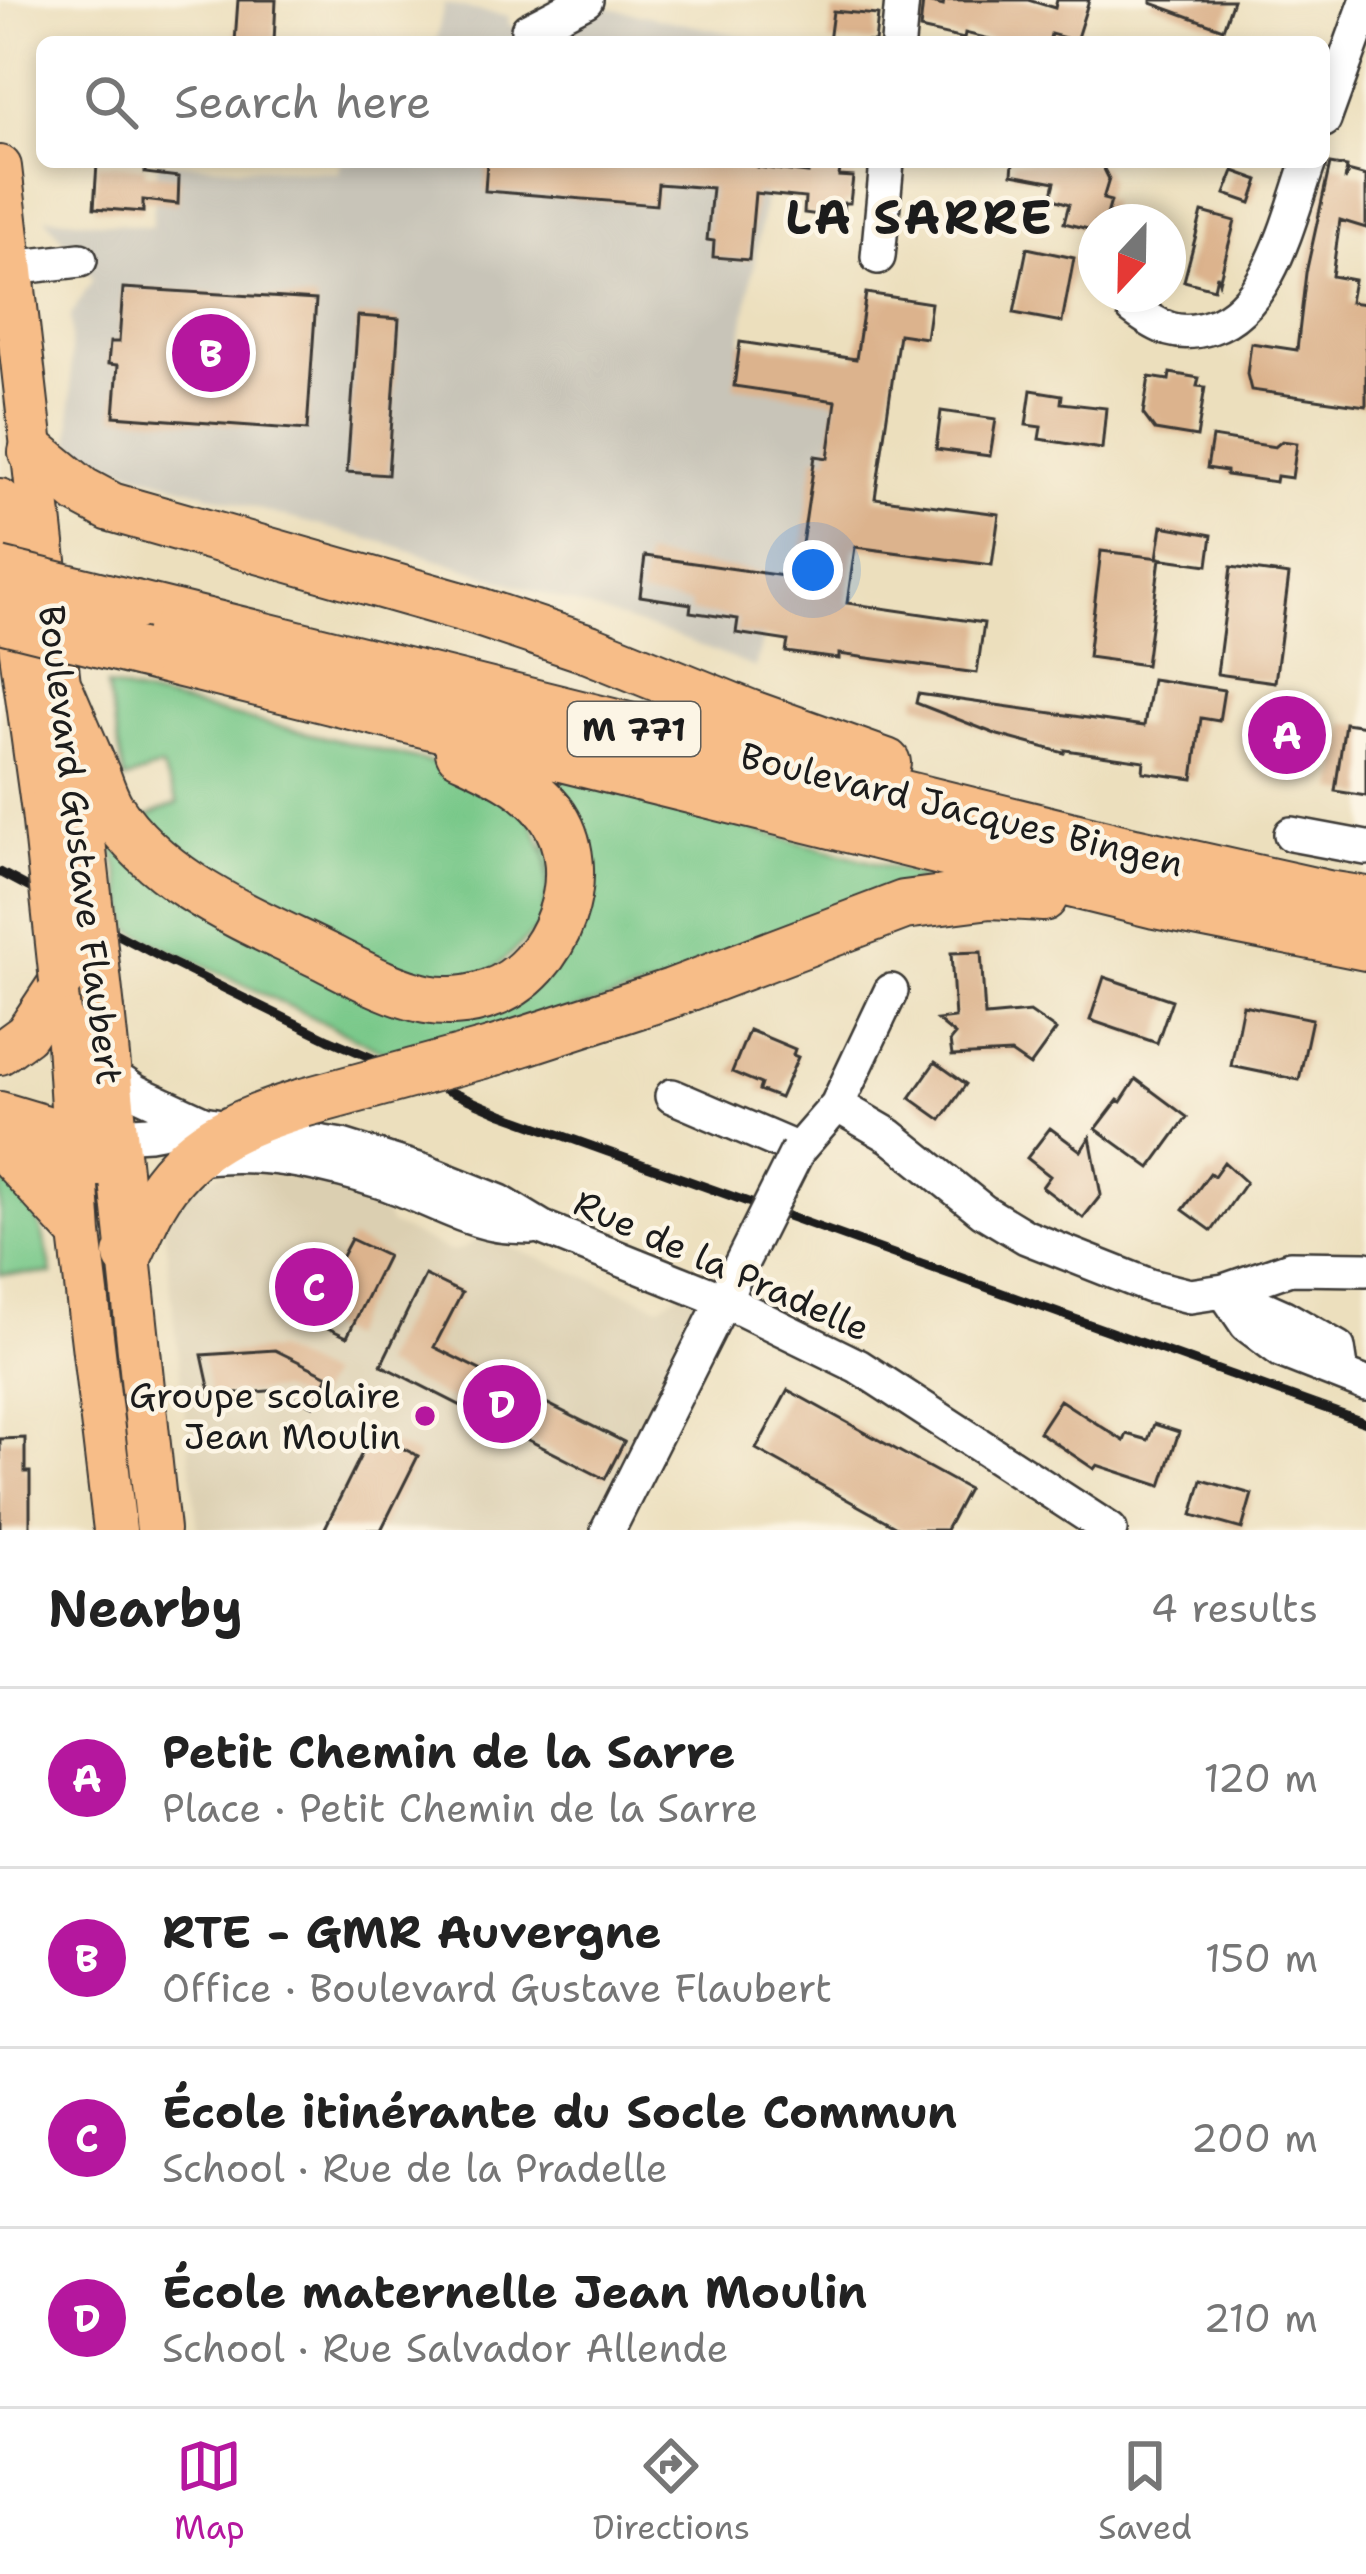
<!DOCTYPE html>
<meta charset="utf-8">
<style>
body{margin:0;font-family:"Shantell Sans",sans-serif;background:#f2f2f2;color:#222}
.compass{position:absolute;left:1078px;top:204px;width:108px;height:108px;border-radius:50%;background:#fff;box-shadow:0 6px 18px #0003;rotate:202deg}
.you{position:absolute;left:813px;top:570px;width:42px;height:42px;margin:-30px;border:9px solid #fff;border-radius:50%;background:#1a73e8;box-shadow:0 0 0 18px #1a73e833}
.badge{display:grid;place-items:center;width:78px;height:78px;border-radius:50%;background:#b5179e;color:#fff;font-size:39px;font-weight:700}
.pin{position:absolute;translate:-50% -50%;border:6px solid #fff;box-shadow:0 3px 12px #0006}
.list{margin:0;padding:0;list-style:none}
h2{display:flex;justify-content:space-between;align-items:center;height:156px;margin:0;padding:0 48px;font-size:51px}
h2 small{font-size:39px;font-weight:400;color:#767676}
.list li{display:grid;grid-template-columns:78px 1fr auto;gap:36px;align-items:center;box-sizing:border-box;height:180px;padding:0 48px;border-top:3px solid #e0e0e0}
.list b{display:block;font-size:45px;white-space:nowrap}
.list p{margin:0;font-size:39px;white-space:nowrap;color:#767676}
.list em{font-size:39px;font-style:normal;color:#767676}
.icon{flex:none;width:66px;height:66px;fill:none;stroke:currentColor;stroke-width:2;stroke-linecap:round;stroke-linejoin:round}
.map{position:relative;flex:none;width:1366px;height:1530px;overflow:hidden}
.search{position:absolute;background:#fff;box-shadow:0 6px 18px #0003;left:36px;right:36px;top:36px;height:132px;display:flex;align-items:center;gap:30px;box-sizing:border-box;padding:0 42px;border-radius:18px;color:#767676;font-size:45px}
.sheet{height:876px;background:#fff}
nav{display:flex;justify-content:space-around;align-items:center;box-sizing:border-box;height:168px;border-top:3px solid #e0e0e0;background:#fff;font-size:33px;color:#767676}
nav a{display:grid;justify-items:center;gap:6px}
nav .on{color:#b5179e}
.map>svg:first-child{display:block}
</style>
<div class="map">
<svg width="1366" height="1530" viewBox="0 0 1366 1530">
<rect width="100%" height="100%" fill="#fcf5e5"/>
<filter id="ink" filterUnits="userSpaceOnUse"><feTurbulence type="fractalNoise" baseFrequency=".00833" numOctaves="2"/><feDisplacementMap in="SourceGraphic" scale="24" xChannelSelector="R" yChannelSelector="G"/><feConvolveMatrix kernelMatrix="1 2 1 2 8 2 1 2 1" color-interpolation-filters="sRGB"/></filter>
<filter id="wash" filterUnits="userSpaceOnUse"><feTurbulence type="fractalNoise" baseFrequency=".004" numOctaves="4" result="noise"/><feDisplacementMap in="SourceGraphic" scale="48" xChannelSelector="R" yChannelSelector="G"/><feGaussianBlur stdDeviation="2.7" result="paint"/><feColorMatrix in="noise" values="0 0 0 0 0 0 0 0 0 0 0 0 0 0 0 0 0 1.4 0 .05"/><feComposite in="paint" operator="in"/></filter>
<g filter="url(#wash)">
<rect width="100%" height="100%" fill="#ecdfbd"/>
<!-- built -->
<path fill="#dbcfb1" d="M 233,1169 L 327,1182 L 384,1198 L 382,1209 L 390,1224 L 451,1252 L 465,1248 L 480,1235 L 660,1306 L 688,1286 L 723,1300 L 607,1530 L 198,1530 L 164,1227 L 177,1201 L 204,1178 Z"/>
<!-- industrial -->
<path fill="#c8c4b8" d="M 444,4 L 509,17 L 508,25 L 561,36 L 601,6 L 770,42 L 436,42 Z
M 158,162 L 339,173 L 341,162 L 771,162 L 741,342 L 895,364 L 879,470 L 866,469 L 839,659 L 786,652 L 788,641 L 763,637 L 755,668 L 680,638 L 393,545 L 275,514 L 141,474 L 93,457 L 71,443 L 71,315 L 93,279 L 45,217 L 152,227 Z"/>
<!-- green -->
<path fill="#78c889" stroke="#4a7252" stroke-width="3" d="M 107,686 L 463,770 L 531,818 L 550,868 L 542,925 L 485,977 L 428,982 L 221,890 L 143,818 L 178,803 L 161,767 L 125,780 Z
M 543,772 L 926,877 L 691,976 L 401,1060 L 131,930 L 112,842 L 392,1005 L 550,968 Z
M 0,1181 C 36,1194 46,1241 52,1274 L 0,1274 Z"/>
<g id="blocks">
<!-- building -->
<path fill="#dcb38d" d="M 238,0 L 276,0 L 274,42 L 235,42 Z
M 944,0 L 1028,0 L 1055,8 L 1057,0 L 1089,0 L 1076,41 L 1051,34 L 1049,42 L 1002,42 L 965,33 L 964,39 L 920,29 L 923,1 L 943,6 Z
M 1151,0 L 1233,0 L 1223,29 L 1151,3 Z
M 833,11 L 878,15 L 875,42 L 829,42 Z
M 487,162 L 757,162 L 757,167 L 808,173 L 809,162 L 841,162 L 839,176 L 853,177 L 850,203 L 844,203 L 842,218 L 804,213 L 805,198 L 755,193 L 749,260 L 713,257 L 714,241 L 707,240 L 712,188 L 658,184 L 656,205 L 485,191 Z
M 1013,162 L 1085,162 L 1103,167 L 1109,179 L 1103,199 L 1111,201 L 1105,222 L 1096,222 L 1096,231 L 1064,223 L 1069,204 L 1051,198 L 1055,182 L 1012,174 Z
M 97,164 L 145,167 L 145,173 L 179,177 L 178,204 L 143,200 L 143,212 L 94,208 Z
M 1330,164 L 1347,167 L 1345,181 L 1348,171 L 1366,176 L 1366,228 L 1340,220 L 1332,276 L 1354,280 L 1350,302 L 1366,304 L 1366,406 L 1251,390 L 1247,374 L 1251,343 L 1297,350 L 1306,273 Z
M 1234,171 L 1259,180 L 1251,203 L 1225,194 Z
M 1202,212 L 1235,221 L 1219,282 L 1217,275 L 1214,289 L 1184,281 Z
M 1027,248 L 1074,258 L 1062,322 L 1014,313 Z
M 123,288 L 316,300 L 307,430 L 114,416 L 118,365 L 108,364 L 110,342 L 119,342 Z
M 866,293 L 931,303 L 926,338 L 899,334 L 875,498 L 999,514 L 992,565 L 855,547 L 847,603 L 984,623 L 977,673 L 839,654 L 839,659 L 786,652 L 788,641 L 736,633 L 738,619 L 690,612 L 691,604 L 640,596 L 645,556 L 797,578 L 815,456 L 828,458 L 836,401 L 734,386 L 740,342 L 856,359 Z
M 358,316 L 399,319 L 388,475 L 347,472 Z
M 1170,373 L 1199,378 L 1197,386 L 1205,387 L 1197,437 L 1155,430 L 1143,414 L 1149,377 L 1169,380 Z
M 1031,390 L 1062,395 L 1061,403 L 1106,408 L 1102,449 L 1039,439 L 1041,427 L 1026,425 Z
M 941,411 L 996,419 L 990,456 L 936,449 Z
M 1212,437 L 1275,447 L 1282,441 L 1297,443 L 1292,478 L 1277,476 L 1276,482 L 1226,475 L 1226,471 L 1207,468 Z
M 1162,526 L 1212,535 L 1208,565 L 1157,558 Z
M 1101,551 L 1160,558 L 1146,665 L 1088,657 Z
M 1231,567 L 1289,575 L 1275,682 L 1217,674 Z
M 1152,679 L 1224,690 L 1219,721 L 1201,718 L 1193,779 L 1143,772 L 1144,761 L 1065,750 L 1064,753 L 998,735 L 916,703 L 918,694 L 1144,726 Z
M 1345,723 L 1366,726 L 1366,796 L 1335,791 Z
M 981,952 L 985,1016 L 1030,1012 L 1056,1030 L 1030,1066 L 1011,1053 L 952,1056 L 950,1041 L 955,1035 L 937,1020 L 955,1018 L 951,953 Z
M 1104,977 L 1172,1000 L 1157,1043 L 1090,1020 Z
M 1243,1005 L 1312,1019 L 1299,1080 L 1231,1066 Z
M 749,1030 L 795,1049 L 793,1055 L 798,1057 L 780,1098 L 759,1090 L 761,1084 L 732,1072 Z
M 935,1062 L 966,1084 L 941,1120 L 910,1098 Z
M 1136,1079 L 1187,1117 L 1150,1168 L 1096,1129 L 1118,1100 L 1121,1102 Z
M 1050,1128 L 1081,1151 L 1090,1137 L 1101,1195 L 1083,1218 L 1042,1187 L 1050,1176 L 1027,1158 Z
M 1224,1162 L 1246,1182 L 1212,1231 L 1183,1210 L 1210,1173 L 1214,1176 Z
M 351,1239 L 387,1256 L 347,1337 L 309,1319 Z
M 425,1275 L 462,1293 L 434,1347 L 624,1442 L 605,1479 L 381,1365 Z
M 275,1350 L 328,1376 L 313,1406 L 279,1390 L 211,1396 L 202,1355 Z
M 788,1390 L 968,1489 L 946,1530 L 902,1530 L 756,1449 Z
M 1060,1400 L 1124,1441 L 1127,1434 L 1148,1440 L 1154,1424 L 1179,1432 L 1161,1486 L 1097,1465 L 1094,1469 L 1039,1432 Z
M 372,1433 L 418,1456 L 381,1530 L 324,1530 Z
M 25,1438 L 25,1472 L 30,1472 L 30,1528 L 0,1530 L 0,1439 Z
M 1202,1480 L 1252,1494 L 1242,1529 L 1192,1515 Z"/>
</g>
</g>
<g filter="url(#ink)">
<use href="#blocks" fill-opacity="0" stroke="#3b3934" stroke-width="3"/>
<g fill="none" stroke-linecap="round" stroke-linejoin="round">
<defs>
<path id="minor" d="M 528,30 L 586,0
M 898,42 L 902,0
M 1324,120 L 1366,4
M 878,257 L 887,162
M 12,268 L 80,260
M 1133,308 C 1159,328 1178,338 1211,327 C 1271,308 1289,216 1309,162
M 1291,834 L 1366,848
M 112,1076 L 136,1092 L 203,1123 L 342,1146 L 425,1172 L 500,1202 L 543,1228 L 723,1300 L 858,1366 L 1110,1530
M 672,1096 L 798,1150 L 837,1105 L 890,1136 L 983,1211 L 1026,1237 L 1150,1286 L 1190,1296 L 1224,1291 L 1290,1268 L 1366,1269
M 837,1105 L 891,991
M 117,1135 L 149,1133 L 203,1123
M 192,1159 C 253,1149 320,1162 379,1181 C 415,1192 458,1217 494,1224 C 506,1227 519,1226 531,1227
M 1224,1291 L 1247,1325 L 1282,1351 L 1366,1384
M 1225,1291 L 1284,1317 L 1338,1348 L 1342,1374
M 608,1530 L 731,1285"/>
<path id="major" d="M 0,167 L 60,692 L 85,850
M 0,500 L 43,812
M 61,981 L 67,1027 L 80,1234 L 115,1530
M 103,1010 L 158,1530
M 0,1053 L 26,1034 L 61,981
M 0,1113 L 50,1128 L 98,1134
M 0,1150 L 76,1163 L 100,1165
M 3,1150 L 80,1234"/>
<path id="highway" d="M 33,452 L 81,491 L 111,507 L 476,611 L 589,649 L 749,714 L 886,763
M 135,605 L 1134,852 L 1327,895 L 1366,901
M 141,653 L 1155,904 L 1366,946
M 60,692 C 72,720 84,748 96,776 C 100,787 104,799 110,809 C 159,884 249,919 326,957 C 358,973 391,992 426,999 C 446,1003 470,1001 489,994 C 557,972 594,870 550,812 C 527,782 492,767 460,752
M 494,1051 L 672,993 L 904,905 L 990,894 L 1043,897
M 128,1255 C 136,1238 143,1220 152,1204 C 186,1144 240,1122 303,1103"/>
</defs>
<!-- minor casing -->
<use href="#minor" stroke="#3b3934" stroke-width="38"/>
<!-- major casing -->
<use href="#major" stroke="#3b3934" stroke-width="46"/>
<!-- highway casing -->
<use href="#highway" stroke="#3b3934" stroke-width="52"/>
<!-- minor -->
<use href="#minor" stroke="#fff" stroke-width="33"/>
<!-- major -->
<use href="#major" stroke="#f7bd88" stroke-width="42"/>
<!-- highway -->
<use href="#highway" stroke="#f7bd88" stroke-width="48"/>
<!-- rail -->
<path stroke="#1c1c1c" stroke-width="9" d="M 0,872 L 162,958 L 328,1039 L 502,1114 L 1366,1423"/>
<defs>
<path id="minor-bridge" d="M 732,1282 L 798,1150"/>
<path id="major-bridge" d="M 43,812 L 61,981
M 85,850 L 103,1010"/>
<path id="highway-bridge" d="M 0,572 L 135,605
M 0,618 L 141,653
M 303,1103 L 494,1051"/>
</defs>
<!-- minor-bridge casing -->
<use href="#minor-bridge" stroke="#3b3934" stroke-width="38" stroke-linecap="butt"/>
<!-- major-bridge casing -->
<use href="#major-bridge" stroke="#3b3934" stroke-width="46" stroke-linecap="butt"/>
<!-- highway-bridge casing -->
<use href="#highway-bridge" stroke="#3b3934" stroke-width="52" stroke-linecap="butt"/>
<!-- minor-bridge -->
<use href="#minor-bridge" stroke="#fff" stroke-width="33"/>
<!-- major-bridge -->
<use href="#major-bridge" stroke="#f7bd88" stroke-width="42"/>
<!-- highway-bridge -->
<use href="#highway-bridge" stroke="#f7bd88" stroke-width="48"/>
</g>
</g>
<!-- markers -->
<circle fill="#b5179e" stroke="#fcf5e5" stroke-width="4.5" cx="425" cy="1416" r="12"/>
<g text-anchor="middle" stroke-width="9" stroke-linejoin="round" paint-order="stroke">
<!-- shield labels -->
<rect fill="#fcf5e5" stroke="#5f5d58" stroke-width="3" x="568" y="702" width="132" height="54" rx="9"/>
<g font-size="33" font-weight="bold" fill="#1c1c1c">
<text x="634" y="741">M 771</text>
</g>
<!-- street labels -->
<g font-size="36" fill="#1c1c1c" stroke="#fcf5e5">
<text transform="translate(962 809) rotate(14)" y="13">Boulevard Jacques Bingen</text>
<text transform="translate(81 845) rotate(83)" y="13">Boulevard Gustave Flaubert</text>
<text transform="translate(722 1265) rotate(24)" y="13">Rue de la Pradelle</text>
</g>
<!-- poi labels -->
<g font-size="36" fill="#1c1c1c" stroke="#fcf5e5" text-anchor="end">
<text x="401" y="1408">Groupe scolaire<tspan x="401" dy="41">Jean Moulin</tspan></text>
</g>
<!-- district labels -->
<g font-size="48" font-weight="bold" letter-spacing="3" fill="#1c1c1c" stroke="#fcf5e5">
<text x="920" y="234">LA SARRE</text>
</g>
</g>
</svg>
<svg class="compass" viewBox="-18 -18 36 36"><path d="M0-13l5 13h-10z" fill="#e53935"/><path d="M0 13l5-13h-10z" fill="#767676"/></svg>
<div class="you"></div>
<div class="pin badge" style="left:1287px;top:735px">A</div>
<div class="pin badge" style="left:211px;top:353px">B</div>
<div class="pin badge" style="left:314px;top:1287px">C</div>
<div class="pin badge" style="left:502px;top:1404px">D</div>
<div class="search"><svg class="icon" aria-label="search" viewBox="0 0 24 24"><circle cx="10" cy="10" r="6"/><path d="M15 15l6 6"/></svg>Search here</div>
</div>
<section class="sheet">
<h2>Nearby<small>4 results</small></h2>
<ul class="list">
<li><span class="badge">A</span><div><b>Petit Chemin de la Sarre</b><p>Place · Petit Chemin de la Sarre</p></div><em>120 m</em></li>
<li><span class="badge">B</span><div><b>RTE - GMR Auvergne</b><p>Office · Boulevard Gustave Flaubert</p></div><em>150 m</em></li>
<li><span class="badge">C</span><div><b>École itinérante du Socle Commun</b><p>School · Rue de la Pradelle</p></div><em>200 m</em></li>
<li><span class="badge">D</span><div><b>École maternelle Jean Moulin</b><p>School · Rue Salvador Allende</p></div><em>210 m</em></li>
</ul>
</section>
<nav>
<a class="on"><svg class="icon" aria-label="map" viewBox="0 0 24 24"><path d="M3 6l6-2 6 2 6-2v14l-6 2-6-2-6 2zM9 4v14M15 6v14"/></svg>Map</a>
<a><svg class="icon" aria-label="directions" viewBox="0 0 24 24"><path d="M12 3l9 9-9 9-9-9zM9 14v-3h6M13 9l2 2-2 2"/></svg>Directions</a>
<a><svg class="icon" aria-label="saved" viewBox="0 0 24 24"><path d="M7 4h10v16l-5-4-5 4z"/></svg>Saved</a>
</nav>
